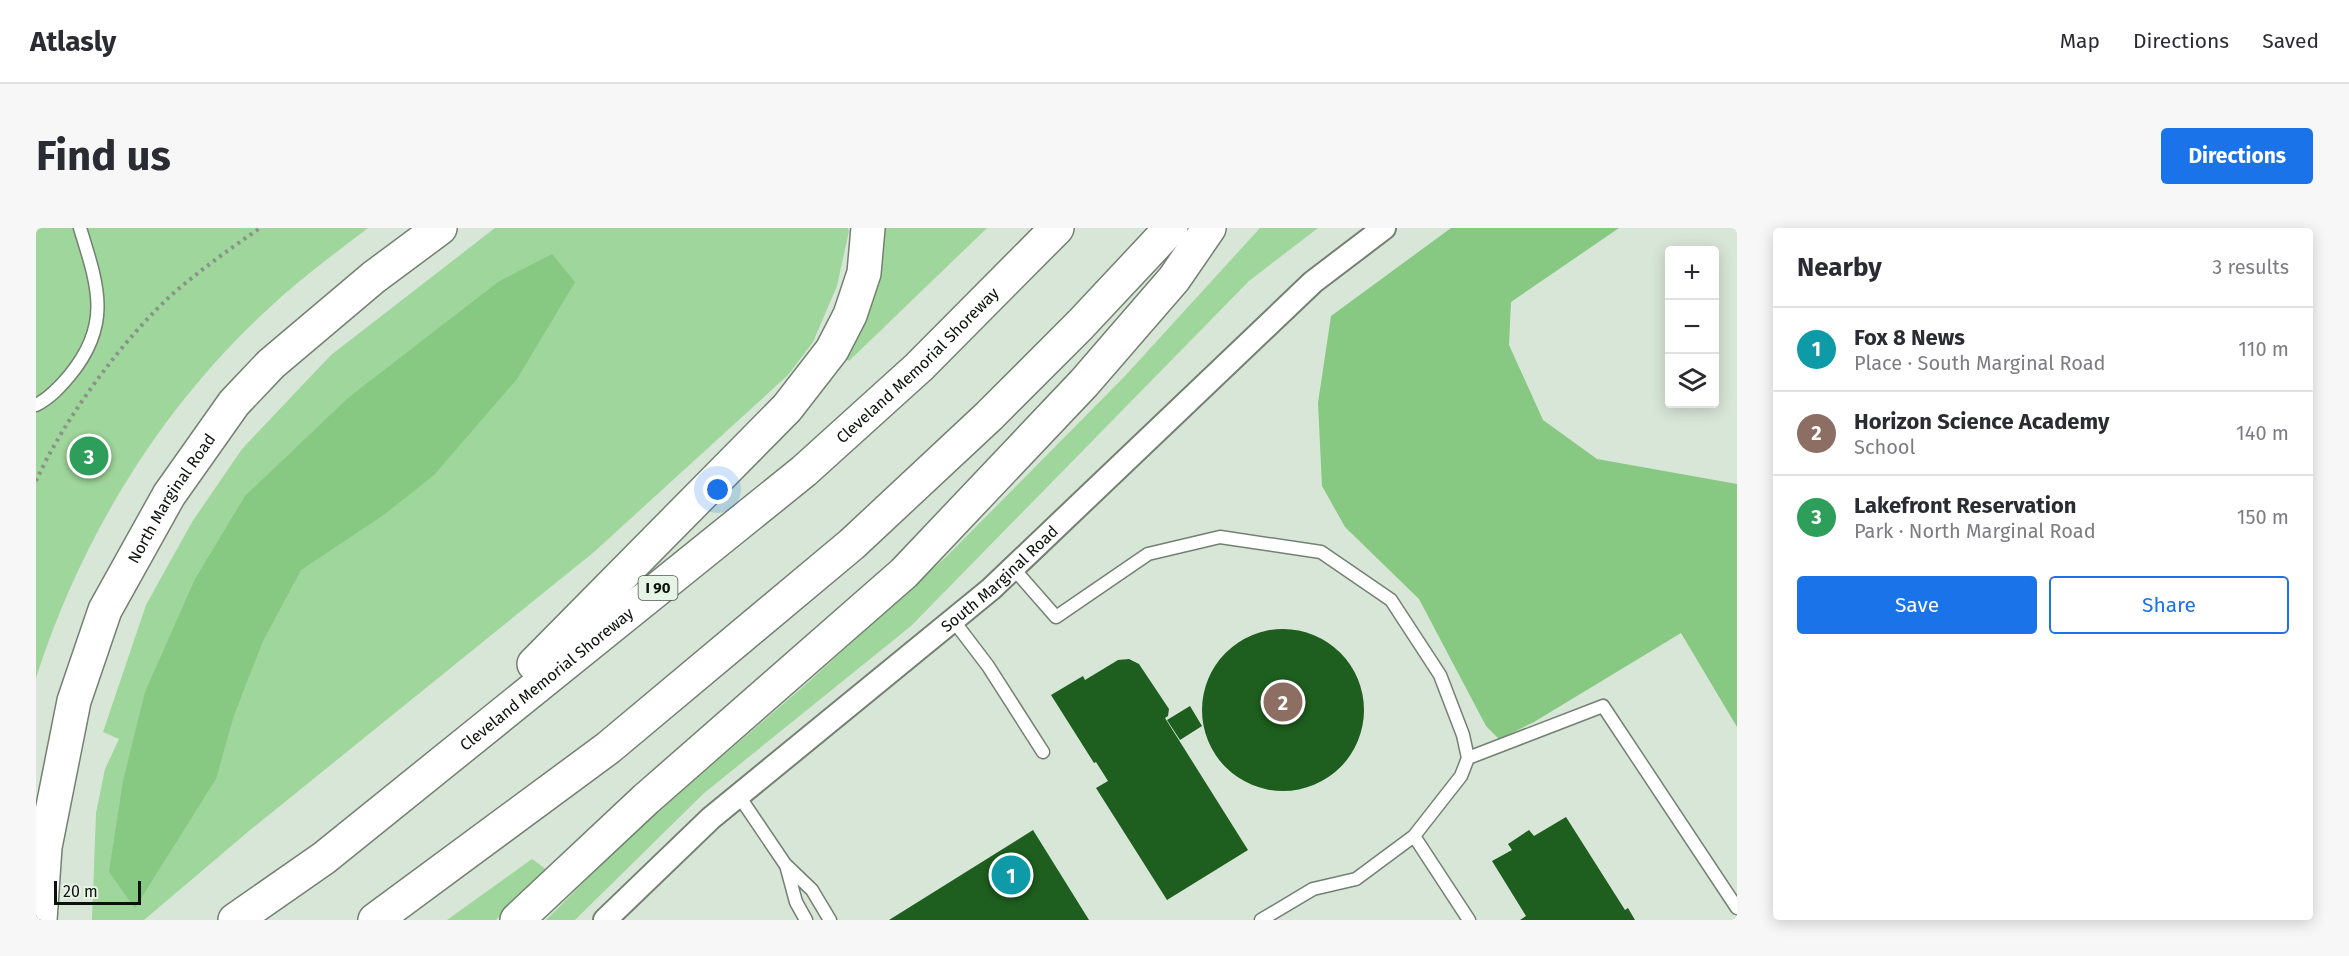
<!DOCTYPE html>
<meta charset="utf-8">
<style>
body{margin:0;font-family:"Fira Sans",sans-serif;background:#f7f7f7;color:#2b2b33}
.controls{position:absolute;right:18px;top:18px;display:grid;overflow:hidden;border-radius:6px;box-shadow:0 3px 15px #0003}
.controls button{width:54px;height:54px;display:grid;place-items:center;padding:0;border:0;border-bottom:2px solid #e1e1e2;background:#fff;color:#2b2b33;font:30px sans-serif}
.scale{position:absolute;left:18px;bottom:15px;width:87px;box-sizing:border-box;padding-left:6px;border:3px solid #0c110c;border-top:0;font-size:16px;line-height:21px;white-space:nowrap;color:#0c110c;-webkit-text-stroke:4px #e5f4e4;paint-order:stroke}
.you{position:absolute;left:682px;top:262px;width:21px;height:21px;margin:-15px;border:4px solid #fff;border-radius:50%;background:#1a73e8;box-shadow:0 0 0 9px #1a73e833}
.badge{display:grid;place-items:center;width:39px;height:39px;border-radius:50%;background:#1a73e8;color:#fff;font-size:20px;font-weight:700}
.pin{position:absolute;translate:-50% -50%;border:3px solid #fff;box-shadow:0 2px 6px #0006}
.list{margin:0;padding:0;list-style:none}
h2{display:flex;justify-content:space-between;align-items:center;height:78px;margin:0;padding:0 24px;font-size:26px}
h2 small{font-size:20px;font-weight:400;color:#7c7c81}
.list li{display:grid;grid-template-columns:39px 1fr auto;gap:18px;align-items:center;box-sizing:border-box;height:84px;padding:0 24px;border-top:2px solid #e1e1e2}
.list b{display:block;font-size:22px;white-space:nowrap}
.list p{margin:0;font-size:20px;white-space:nowrap;color:#7c7c81}
.list em{font-size:20px;font-style:normal;color:#7c7c81}
.actions{display:flex;gap:12px;padding:18px 24px}
.actions a{flex:1;padding:14px 0;border:2px solid #1a73e8;border-radius:6px;text-align:center;font-size:21px;color:#1a73e8}
.actions .main{background:#1a73e8;color:#fff}
.icon{flex:none;width:33px;height:33px;fill:none;stroke:currentColor;stroke-width:2;stroke-linecap:round;stroke-linejoin:round}
.map{position:relative;flex:none;width:1701px;height:692px;overflow:hidden;border-radius:6px}
header{display:flex;align-items:center;gap:36px;box-sizing:border-box;height:84px;padding:0 30px;background:#fff;border-bottom:2px solid #e1e1e2}
header strong{font-size:28px}
nav{display:flex;gap:33px;margin-inline-start:auto;font-size:21px}
.intro{display:flex;align-items:center;justify-content:space-between;box-sizing:border-box;height:144px;padding:0 36px}
h1{margin:0;font-size:42px}
.button{padding:15px 27px;border-radius:6px;background:#1a73e8;color:#fff;font-size:21px;font-weight:700}
main{display:flex;gap:36px;padding:0 36px}
aside{flex:1;background:#fff;border-radius:6px;box-shadow:0 3px 15px #0003}
.map>svg:first-child{display:block}
</style>
<header>
<strong>Atlasly</strong>
<nav><a>Map</a><a>Directions</a><a>Saved</a></nav>
</header>
<div class="intro"><h1>Find us</h1><a class="button">Directions</a></div>
<main>
<div class="map">
<svg width="1701" height="692" viewBox="0 0 1701 692">
<rect width="100%" height="100%" fill="#d8e6d7"/>
<!-- green -->
<path fill="#9fd69b" d="M 0,0 L 332,0 C 298,26 264,51 233,80 C 124,180 45,310 0,450 Z
M 459,0 L 812,0 L 813,3 L 801,58 L 777,114 L 752,147 L 558,324 L 213,603 L 108,692 L 56,692 L 60,585 L 69,541 L 83,511 L 67,504 L 110,377 L 156,294 L 206,221 L 295,127 Z
M 848,0 L 951,0 L 813,133 L 807,127 L 844,43 Z
M 1224,0 L 1282,0 L 1213,53 L 875,398 L 667,566 L 539,692 L 510,692 L 596,606 L 768,458 L 912,327 L 1089,148 Z
M 496,631 L 511,642 L 460,692 L 411,692 Z"/>
<!-- forest -->
<path fill="#87c883" d="M 1415,0 L 1583,0 L 1475,74 L 1473,117 L 1507,192 L 1561,231 L 1701,256 L 1701,499 L 1645,405 L 1498,494 L 1463,511 L 1450,498 L 1383,371 L 1309,299 L 1286,258 L 1282,175 L 1295,88 Z
M 516,26 L 539,54 L 481,151 L 398,247 L 349,286 L 265,342 L 227,413 L 198,487 L 180,551 L 99,680 L 73,644 L 87,553 L 109,464 L 159,351 L 209,268 L 312,170 L 462,54 Z"/>
<!-- building -->
<path fill="#1e5e1e" d="M1166 482a81 81 0 1 1 162 0a81 81 0 1 1-162 0Z
M 1093,431 L 1103,436 L 1133,481 L 1132,488 L 1129,490 L 1212,622 L 1131,672 L 1060,560 L 1072,553 L 1060,534 L 1058,535 L 1015,467 L 1047,448 L 1049,452 L 1082,432 Z
M 1154,478 L 1166,498 L 1144,512 L 1131,492 Z
M 1530,589 L 1589,682 L 1592,680 L 1599,692 L 1484,692 L 1490,688 L 1456,633 L 1476,622 L 1472,616 L 1493,602 L 1498,608 Z
M 997,602 L 1053,692 L 853,692 Z"/>
<g fill="none" stroke-linecap="round" stroke-linejoin="round">
<defs>
<path id="service" d="M 0,177 C 14,170 24,159 34,147 C 76,96 62,58 44,0
M 977,340 L 1020,389 L 1112,326 L 1184,309 L 1285,324 L 1355,372 L 1404,447 L 1427,507 L 1432,530 L 1425,548 L 1378,608 L 1320,651 L 1277,661 L 1225,692
M 917,392 L 952,438 L 1007,524
M 1432,530 L 1567,478 L 1701,680
M 703,568 L 749,636 L 776,662 L 794,692
M 1378,608 L 1433,692
M 750,637 L 760,674 L 770,692"/>
<g id="minor">
<path id="s1" d="M 569,692 L 675,590 L 955,361 L 1277,54 L 1348,0"/>
</g>
<g id="primary">
<path id="s2" d="M 4,692 L 9,619 L 38,473 L 69,382 L 133,267 L 198,175 L 235,136 L 338,49 L 404,0"/>
</g>
<g id="motorway">
<path d="M 498,436 L 751,180 L 796,122 L 814,87 L 828,45 L 832,0"/>
<path id="s3" d="M 199,692 L 288,630 L 768,243 L 883,139 L 1021,0"/>
<path d="M 339,692 L 572,520 L 816,316 L 953,188 L 1044,97 L 1135,0"/>
<path d="M 481,692 L 610,571 L 868,345 L 1048,155 L 1138,51 L 1173,0"/>
</g>
</defs>
<!-- service casing -->
<use href="#service" stroke="#738072" stroke-width="15"/>
<!-- minor casing -->
<use href="#minor" stroke="#738072" stroke-width="26"/>
<!-- primary casing -->
<use href="#primary" stroke="#738072" stroke-width="36"/>
<!-- motorway casing -->
<use href="#motorway" stroke="#738072" stroke-width="36"/>
<!-- path -->
<path stroke="#899489" stroke-width="4" stroke-dasharray="3 4.5" stroke-linecap="butt" d="M 0,253 C 28,191 88,109 140,63 C 167,40 195,20 224,0"/>
<!-- service -->
<use href="#service" stroke="#fff" stroke-width="12"/>
<!-- minor -->
<use href="#minor" stroke="#fff" stroke-width="22"/>
<!-- primary -->
<use href="#primary" stroke="#fff" stroke-width="33"/>
<!-- motorway -->
<use href="#motorway" stroke="#fff" stroke-width="33"/>
</g>
<g text-anchor="middle" stroke-width="6" stroke-linejoin="round" paint-order="stroke">
<!-- shield labels -->
<rect fill="#e5f4e4" stroke="#4d554d" stroke-width="1.5" x="602.5" y="348" width="39" height="24" rx="4.5"/>
<g font-size="15" font-weight="bold" fill="#0c110c">
<text x="622" y="365">I 90</text>
</g>
<!-- street labels -->
<g font-size="16" fill="#0c110c" stroke="#e5f4e4">
<text dy="6" stroke="none"><textPath href="#s3" startOffset="880">Cleveland Memorial Shoreway</textPath></text>
<text dy="6" stroke="none"><textPath href="#s2" startOffset="448">North Marginal Road</textPath></text>
<text dy="6" stroke="none"><textPath href="#s1" startOffset="522">South Marginal Road</textPath></text>
<text dy="6" stroke="none"><textPath href="#s3" startOffset="394">Cleveland Memorial Shoreway</textPath></text>
</g>
</g>
</svg>
<div class="controls">
<button>+</button>
<button>−</button>
<button><svg class="icon" aria-label="layers" viewBox="0 0 24 24"><path d="M12 4l9 5-9 5-9-5zM3 14l9 5 9-5"/></svg></button>
</div>
<div class="scale">20 m</div>
<div class="you"></div>
<div class="pin badge" style="left:975px;top:647px;background:#0f9aa8">1</div>
<div class="pin badge" style="left:1247px;top:474px;background:#8d6e63">2</div>
<div class="pin badge" style="left:53px;top:228px;background:#2e9e5b">3</div>
</div>
<aside>
<h2>Nearby<small>3 results</small></h2>
<ul class="list">
<li><span class="badge" style="background:#0f9aa8">1</span><div><b>Fox 8 News</b><p>Place · South Marginal Road</p></div><em>110 m</em></li>
<li><span class="badge" style="background:#8d6e63">2</span><div><b>Horizon Science Academy</b><p>School</p></div><em>140 m</em></li>
<li><span class="badge" style="background:#2e9e5b">3</span><div><b>Lakefront Reservation</b><p>Park · North Marginal Road</p></div><em>150 m</em></li>
</ul>
<div class="actions"><a class="main">Save</a><a>Share</a></div>
</aside>
</main>
